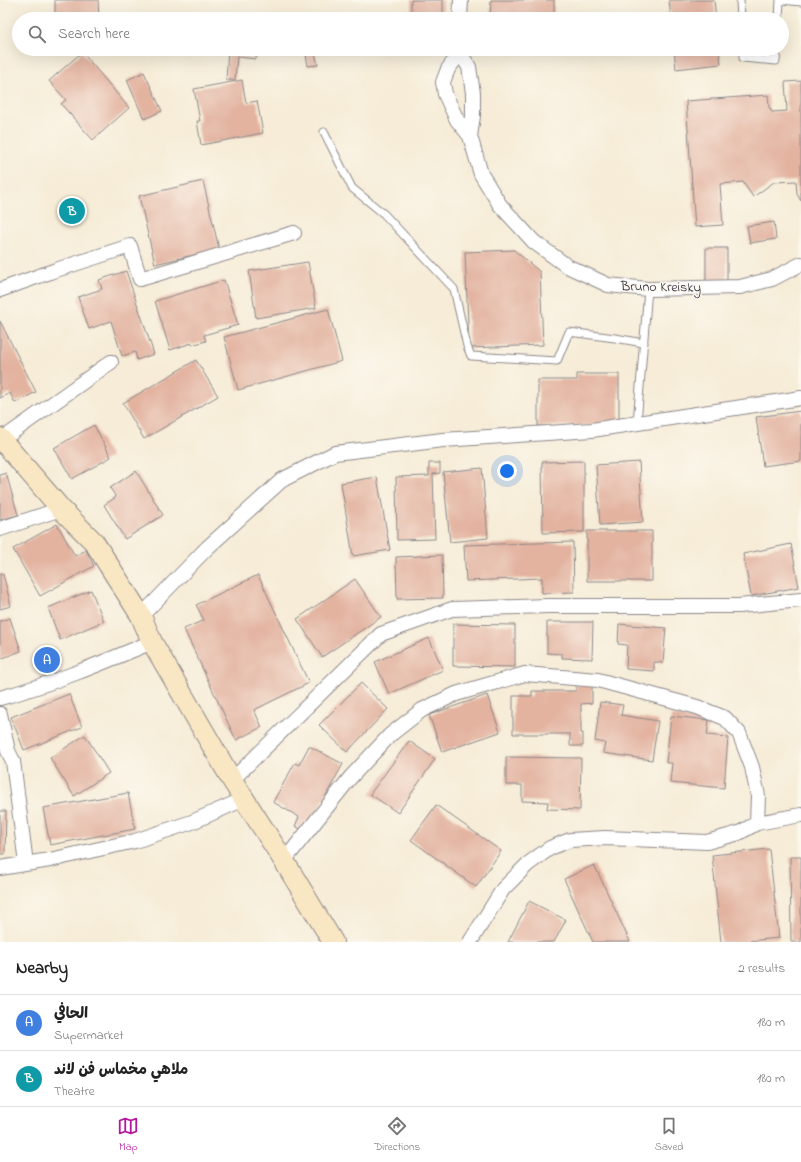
<!DOCTYPE html>
<meta charset="utf-8">
<style>
body{margin:0;font-family:"Indie Flower","Playpen Sans Arabic",sans-serif;background:#f6f6f6;color:#222}
.you{position:absolute;left:507px;top:471px;width:14px;height:14px;margin:-10px;border:3px solid #fff;border-radius:50%;background:#1a73e8;box-shadow:0 0 0 6px #1a73e833}
.badge{display:grid;place-items:center;width:26px;height:26px;border-radius:50%;background:#b5179e;color:#fff;font-size:13px;font-weight:700}
.pin{position:absolute;translate:-50% -50%;border:2px solid #fff;box-shadow:0 1px 4px #0006}
.list{margin:0;padding:0;list-style:none}
h2{display:flex;justify-content:space-between;align-items:center;height:52px;margin:0;padding:0 16px;font-size:17px}
h2 small{font-size:13px;font-weight:400;color:#767676}
.list li{display:grid;grid-template-columns:26px 1fr auto;gap:12px;align-items:center;box-sizing:border-box;height:56px;padding:0 16px;border-top:1px solid #e0e0e0}
.list b{display:block;font-size:15px;white-space:nowrap}
.list p{margin:0;font-size:13px;white-space:nowrap;color:#767676}
.list em{font-size:13px;font-style:normal;color:#767676}
.icon{flex:none;width:22px;height:22px;fill:none;stroke:currentColor;stroke-width:2;stroke-linecap:round;stroke-linejoin:round}
.map{position:relative;flex:none;width:801px;height:942px;overflow:hidden}
.search{position:absolute;background:#fff;box-shadow:0 4px 16px #0002;left:12px;right:12px;top:12px;height:44px;display:flex;align-items:center;gap:10px;box-sizing:border-box;padding:0 14px;border-radius:22px;color:#767676;font-size:15px}
.sheet{height:164px;background:#fff}
nav{display:flex;justify-content:space-around;align-items:center;box-sizing:border-box;height:56px;border-top:1px solid #e0e0e0;background:#fff;font-size:11px;color:#767676}
nav a{display:grid;justify-items:center;gap:2px}
nav .on{color:#b5179e}
.map>svg:first-child{display:block}
</style>
<div class="map">
<svg width="801" height="942" viewBox="0 0 801 942">
<rect width="100%" height="100%" fill="#fbf7ec"/>
<filter id="ink" filterUnits="userSpaceOnUse"><feTurbulence type="fractalNoise" baseFrequency=".025" numOctaves="2"/><feDisplacementMap in="SourceGraphic" scale="8" xChannelSelector="R" yChannelSelector="G"/><feConvolveMatrix kernelMatrix="1 2 1 2 8 2 1 2 1" color-interpolation-filters="sRGB"/></filter>
<filter id="wash" filterUnits="userSpaceOnUse"><feTurbulence type="fractalNoise" baseFrequency=".012" numOctaves="4" result="noise"/><feDisplacementMap in="SourceGraphic" scale="16" xChannelSelector="R" yChannelSelector="G"/><feGaussianBlur stdDeviation="0.9" result="paint"/><feColorMatrix in="noise" values="0 0 0 0 0 0 0 0 0 0 0 0 0 0 0 0 0 1.4 0 .05"/><feComposite in="paint" operator="in"/></filter>
<g filter="url(#wash)">
<rect width="100%" height="100%" fill="#f6ecd7"/>
<g id="blocks">
<!-- building -->
<path fill="#e3b3a0" d="M 55,0 L 98,0 L 99,19 L 55,19 Z
M 411,0 L 443,0 L 443,19 L 411,19 Z
M 491,0 L 554,0 L 554,19 L 490,19 Z
M 669,0 L 714,0 L 716,19 L 671,19 Z
M 228,49 L 257,49 L 256,59 L 237,57 L 235,80 L 226,80 Z
M 305,49 L 314,49 L 318,65 L 308,66 Z
M 411,49 L 443,49 L 443,52 L 411,52 Z
M 674,49 L 719,49 L 721,64 L 676,69 Z
M 82,52 L 129,108 L 93,140 L 61,104 L 66,100 L 49,81 Z
M 144,72 L 162,111 L 144,119 L 127,80 Z
M 242,80 L 246,103 L 257,101 L 263,133 L 201,145 L 197,121 L 200,121 L 194,89 Z
M 801,81 L 801,201 L 797,194 L 796,181 L 774,182 L 753,197 L 743,182 L 720,184 L 723,225 L 695,227 L 686,101 L 768,95 L 769,107 L 772,112 L 787,111 L 785,82 Z
M 203,181 L 219,249 L 155,264 L 139,196 Z
M 774,222 L 776,239 L 750,243 L 747,226 Z
M 706,248 L 727,248 L 727,281 L 706,281 Z
M 514,250 L 540,272 L 543,345 L 469,348 L 465,252 Z
M 308,262 L 316,308 L 256,318 L 249,271 Z
M 126,271 L 154,354 L 137,360 L 135,352 L 122,356 L 111,321 L 89,329 L 78,297 L 102,289 L 99,280 Z
M 224,280 L 238,325 L 204,335 L 206,341 L 192,345 L 192,343 L 170,350 L 155,301 Z
M 328,309 L 342,361 L 238,390 L 224,337 Z
M 0,321 L 36,392 L 15,403 L 10,393 L 0,398 Z
M 196,360 L 218,396 L 144,439 L 123,403 Z
M 577,374 L 619,374 L 619,425 L 538,426 L 538,380 L 577,380 Z
M 801,411 L 801,461 L 763,466 L 756,417 Z
M 94,425 L 111,457 L 72,479 L 54,448 Z
M 584,461 L 584,532 L 543,533 L 542,462 Z
M 639,462 L 643,522 L 600,525 L 596,465 Z
M 429,463 L 440,463 L 440,473 L 433,474 L 435,539 L 397,540 L 396,477 L 429,476 Z
M 482,468 L 488,538 L 450,542 L 443,472 Z
M 136,471 L 163,515 L 125,539 L 104,505 L 116,497 L 110,488 Z
M 6,473 L 18,515 L 0,520 L 0,475 Z
M 377,477 L 390,550 L 353,556 L 341,483 Z
M 57,524 L 75,556 L 86,550 L 94,566 L 40,596 L 13,549 Z
M 587,531 L 652,531 L 652,581 L 587,581 Z
M 573,542 L 574,592 L 542,593 L 542,578 L 466,581 L 464,545 Z
M 791,544 L 799,587 L 751,596 L 743,554 Z
M 442,555 L 443,598 L 397,599 L 396,557 Z
M 0,574 L 3,574 L 11,606 L 0,609 Z
M 258,575 L 309,683 L 254,710 L 262,727 L 236,740 L 184,629 L 204,620 L 196,605 Z
M 355,579 L 381,617 L 322,657 L 297,619 Z
M 91,590 L 104,621 L 60,640 L 48,608 Z
M 10,618 L 21,651 L 0,659 L 0,621 Z
M 547,622 L 593,622 L 592,659 L 562,658 L 562,654 L 547,653 Z
M 453,624 L 515,625 L 515,667 L 453,666 Z
M 619,624 L 666,628 L 663,663 L 654,662 L 654,671 L 626,669 L 627,645 L 618,644 Z
M 429,638 L 443,670 L 389,694 L 375,662 Z
M 361,683 L 388,709 L 347,752 L 319,725 Z
M 576,685 L 592,685 L 592,703 L 581,704 L 581,733 L 583,733 L 583,746 L 570,746 L 570,734 L 513,734 L 513,696 L 532,696 L 532,691 L 576,691 Z
M 69,694 L 82,727 L 24,750 L 11,717 Z
M 487,695 L 500,732 L 442,752 L 429,715 Z
M 600,702 L 623,705 L 621,715 L 658,721 L 652,760 L 603,753 L 605,743 L 595,741 Z
M 671,716 L 709,720 L 707,735 L 728,737 L 724,788 L 670,783 L 672,763 L 666,763 Z
M 85,735 L 109,773 L 74,796 L 50,758 Z
M 409,741 L 435,759 L 398,813 L 370,794 Z
M 309,746 L 343,764 L 306,832 L 295,826 L 299,817 L 273,802 L 295,763 L 299,765 Z
M 506,757 L 581,758 L 580,810 L 547,809 L 548,802 L 522,801 L 522,785 L 506,785 Z
M 128,793 L 135,829 L 50,845 L 43,808 Z
M 436,805 L 501,851 L 476,887 L 411,840 Z
M 0,811 L 6,811 L 5,854 L 0,854 Z
M 769,849 L 779,938 L 737,942 L 721,942 L 712,855 Z
M 790,857 L 801,857 L 801,942 L 791,942 Z
M 594,865 L 600,877 L 630,942 L 593,942 L 564,879 Z
M 529,901 L 566,920 L 554,942 L 508,942 Z"/>
</g>
</g>
<g filter="url(#ink)">
<use href="#blocks" fill-opacity="0" stroke="#8c8789" stroke-width="1"/>
<g fill="none" stroke-linecap="round" stroke-linejoin="round">
<defs>
<path id="lane" d="M 740,0 L 741,19
M 782,0 L 801,2
M 779,19 L 780,0
M 743,49 L 743,58 L 776,61 L 777,49
M 324,132 L 352,188 L 384,214 L 454,289 L 467,346 L 471,356 L 557,361 L 569,332 L 615,338 L 644,343
M 637,423 L 648,289"/>
<path id="street" d="M 460,19 L 461,0
M 470,136 L 473,116 L 473,93 L 469,67 L 460,53 L 448,69 L 443,82 L 445,94 L 457,120 L 470,136 L 481,174 L 500,205 L 534,242 L 567,266 L 608,285 L 648,289 L 740,287 L 772,279 L 801,264
M 0,290 L 56,270 L 130,246 L 140,279 L 294,233
M 0,441 L 111,362
M 0,529 L 61,509
M 141,616 L 207,548 L 282,480 L 335,453 L 443,440 L 592,430 L 801,398
M 0,698 C 52,684 102,663 152,642
M 0,714 L 8,751 L 13,761 L 26,864
M 232,780 L 381,634 L 452,609 L 547,606 L 739,606 L 801,600
M 284,861 L 350,778 L 390,735 L 422,710 L 456,694 L 525,674 L 598,680 L 697,707 L 725,718 L 739,733 L 752,767 L 758,796 L 757,823
M 0,868 L 50,860 L 135,841 L 192,822 L 244,799
M 470,942 L 503,889 L 528,864 L 550,848 L 570,840 L 605,838 L 707,842 L 739,833 L 757,823 L 801,815"/>
<path id="secondary" d="M 0,438 L 61,509 L 94,542 L 141,616 L 152,642 L 232,780 L 284,861 L 333,942"/>
</defs>
<!-- lane casing -->
<use href="#lane" stroke="#8c8789" stroke-width="9"/>
<!-- street casing -->
<use href="#street" stroke="#8c8789" stroke-width="16"/>
<!-- secondary casing -->
<use href="#secondary" stroke="#8c8789" stroke-width="22"/>
<!-- lane -->
<use href="#lane" stroke="#fff" stroke-width="7"/>
<!-- street -->
<use href="#street" stroke="#fff" stroke-width="14"/>
<!-- secondary -->
<use href="#secondary" stroke="#f9e7c3" stroke-width="20"/>
</g>
</g>
<g text-anchor="middle" stroke-width="3" stroke-linejoin="round" paint-order="stroke">
<!-- street labels -->
<g font-size="14" fill="#22223b" stroke="#fbf7ec">
<text transform="translate(661 286) rotate(1)" y="5">Bruno Kreisky</text>
</g>
</g>
</svg>
<div class="you"></div>
<div class="pin badge" style="left:47px;top:660px;background:#3f7fe0">A</div>
<div class="pin badge" style="left:72px;top:211px;background:#0f9aa8">B</div>
<div class="search"><svg class="icon" aria-label="search" viewBox="0 0 24 24"><circle cx="10" cy="10" r="6"/><path d="M15 15l6 6"/></svg>Search here</div>
</div>
<section class="sheet">
<h2>Nearby<small>2 results</small></h2>
<ul class="list">
<li><span class="badge" style="background:#3f7fe0">A</span><div><b>الحافي</b><p>Supermarket</p></div><em>180 m</em></li>
<li><span class="badge" style="background:#0f9aa8">B</span><div><b>ملاهي مخماس فن لاند</b><p>Theatre</p></div><em>180 m</em></li>
</ul>
</section>
<nav>
<a class="on"><svg class="icon" aria-label="map" viewBox="0 0 24 24"><path d="M3 6l6-2 6 2 6-2v14l-6 2-6-2-6 2zM9 4v14M15 6v14"/></svg>Map</a>
<a><svg class="icon" aria-label="directions" viewBox="0 0 24 24"><path d="M12 3l9 9-9 9-9-9zM9 14v-3h6M13 9l2 2-2 2"/></svg>Directions</a>
<a><svg class="icon" aria-label="saved" viewBox="0 0 24 24"><path d="M7 4h10v16l-5-4-5 4z"/></svg>Saved</a>
</nav>
